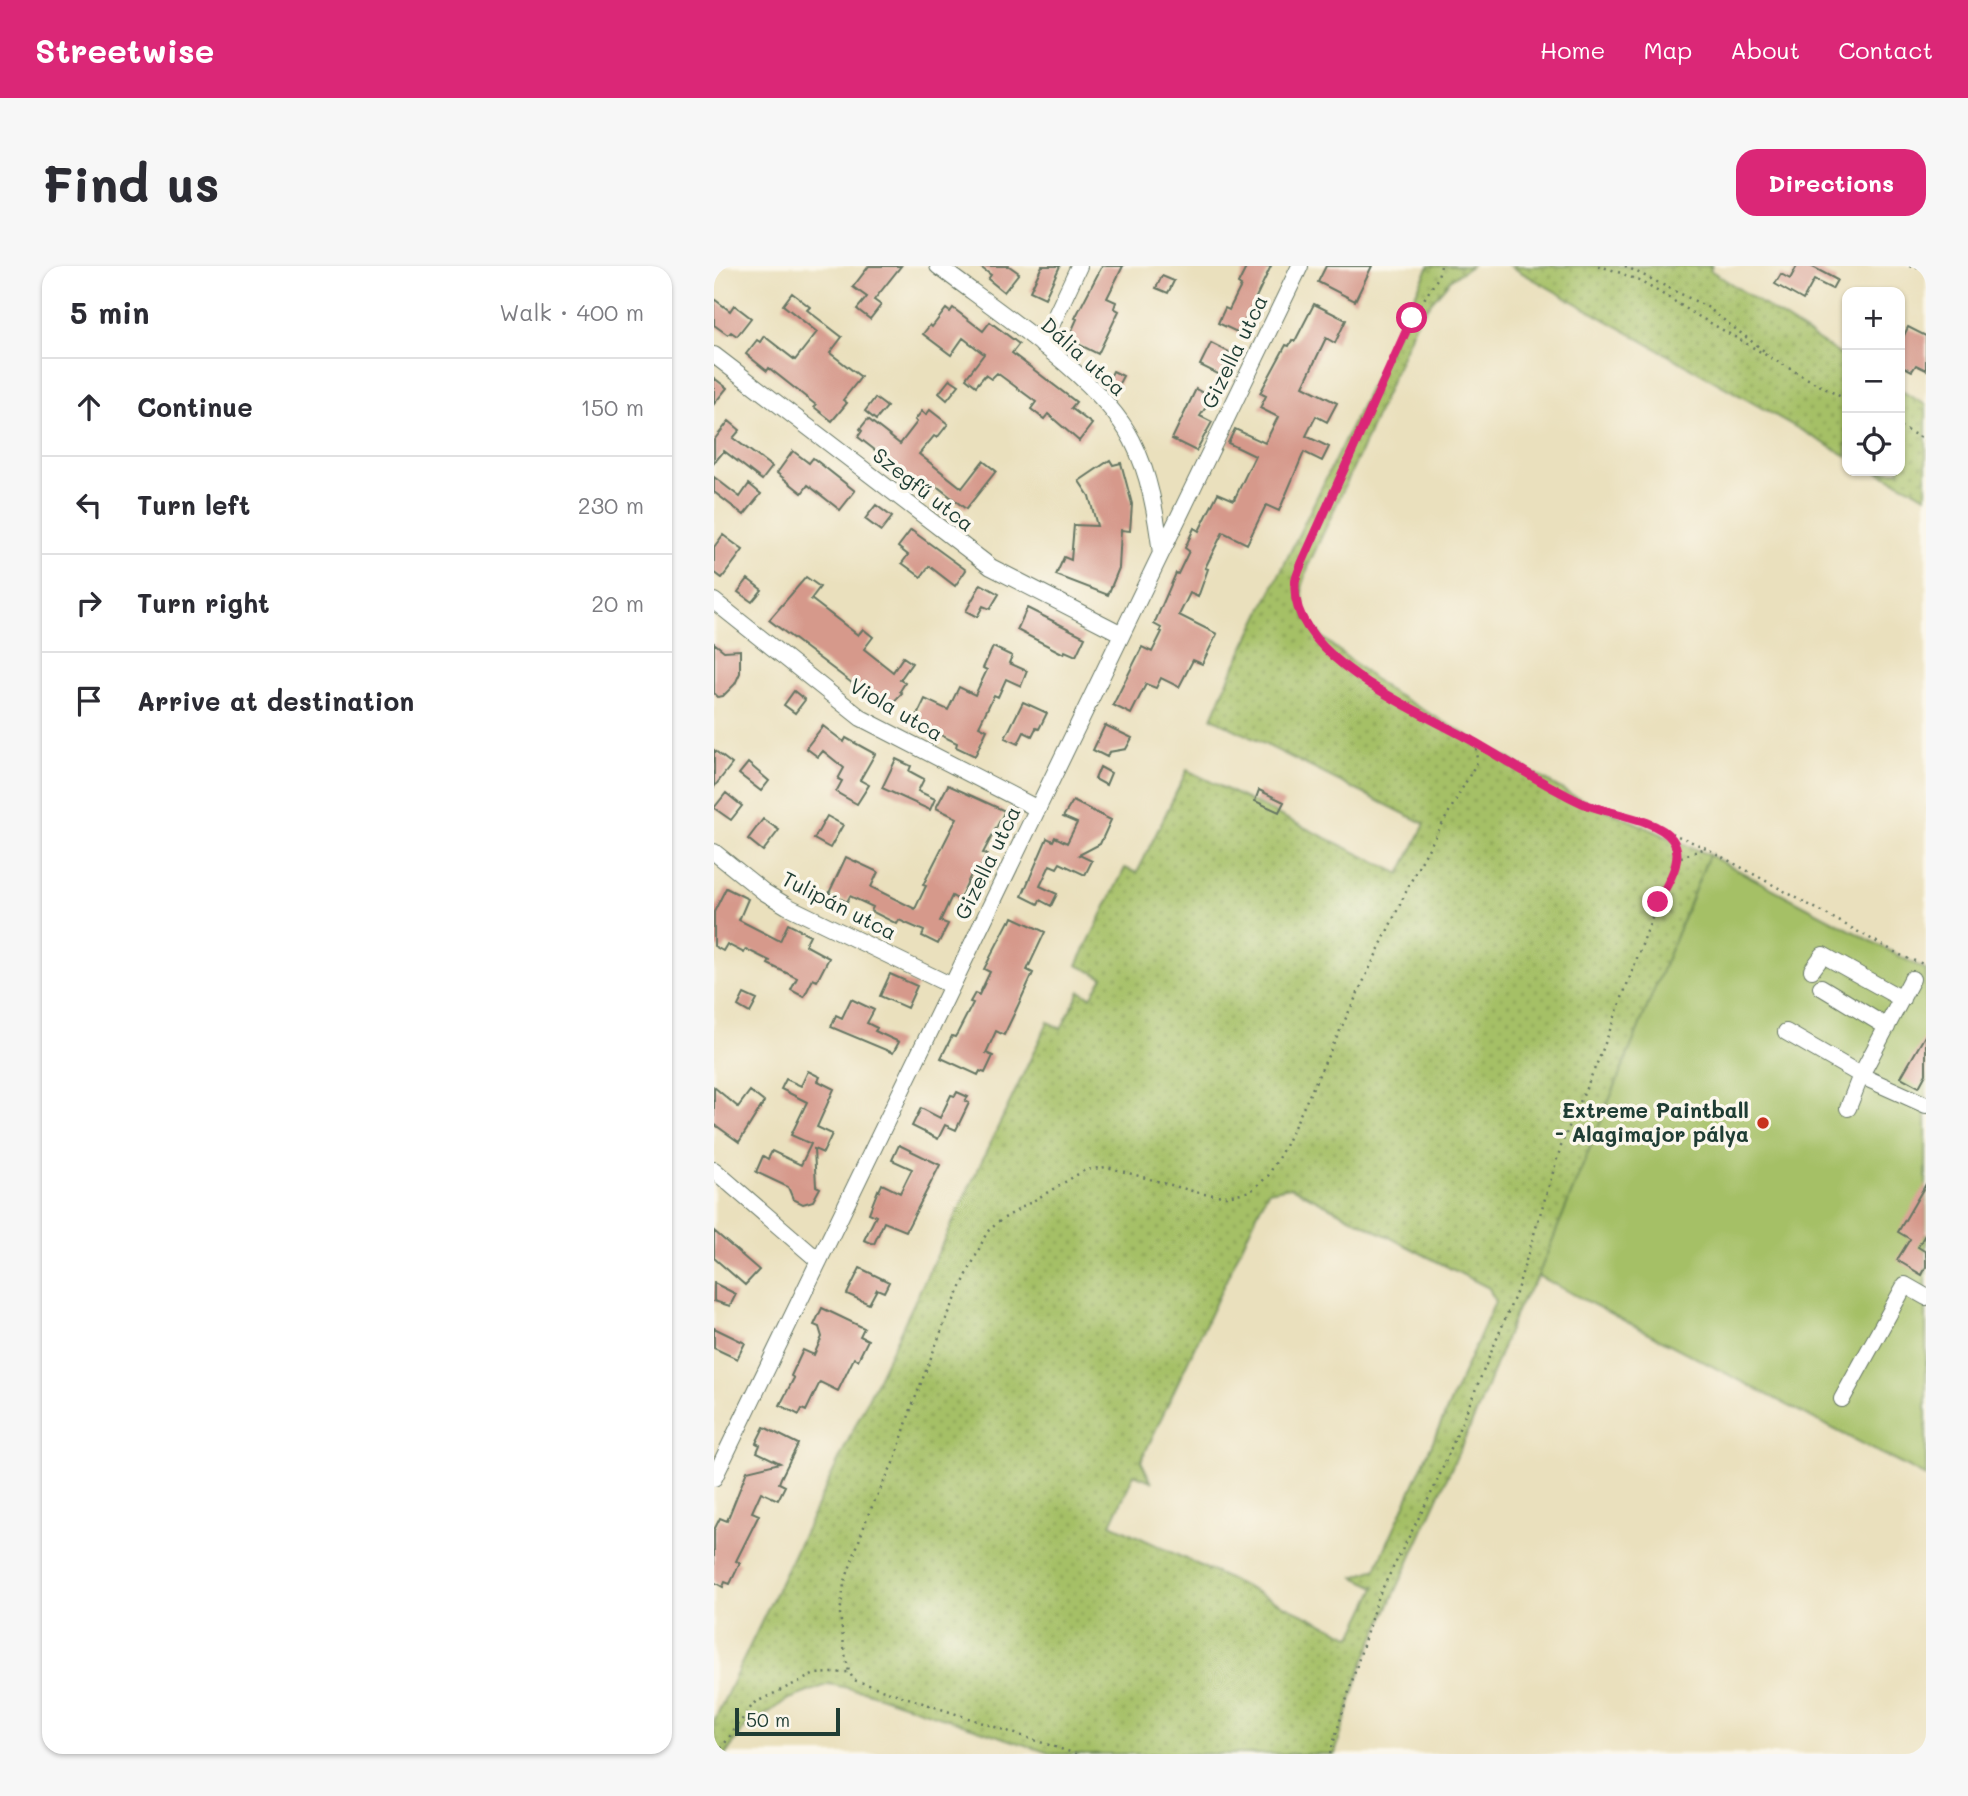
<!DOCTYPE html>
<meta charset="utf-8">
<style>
body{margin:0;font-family:Mali,sans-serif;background:#f7f7f7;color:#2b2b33}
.controls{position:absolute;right:21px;top:21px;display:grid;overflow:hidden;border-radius:14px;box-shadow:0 2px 5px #0004}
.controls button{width:63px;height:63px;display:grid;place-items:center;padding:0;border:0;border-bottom:2px solid #e1e1e2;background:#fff;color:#2b2b33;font:35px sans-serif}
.scale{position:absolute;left:21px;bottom:18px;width:105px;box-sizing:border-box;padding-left:7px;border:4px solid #1f3d34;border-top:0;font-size:19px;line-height:24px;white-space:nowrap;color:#1f3d34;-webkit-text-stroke:5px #fbf7ec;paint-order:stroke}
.stop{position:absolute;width:21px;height:21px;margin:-16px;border:5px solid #db2777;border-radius:50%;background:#fff}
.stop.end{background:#db2777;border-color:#fff;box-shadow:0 2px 7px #0008}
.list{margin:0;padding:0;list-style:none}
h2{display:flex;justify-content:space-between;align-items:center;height:91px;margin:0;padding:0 28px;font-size:30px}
h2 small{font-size:23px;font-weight:400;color:#7c7c81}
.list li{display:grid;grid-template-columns:46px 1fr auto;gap:21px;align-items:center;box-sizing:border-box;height:98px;padding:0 28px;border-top:2px solid #e1e1e2}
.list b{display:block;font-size:26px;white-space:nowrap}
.list em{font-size:23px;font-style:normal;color:#7c7c81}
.icon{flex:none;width:38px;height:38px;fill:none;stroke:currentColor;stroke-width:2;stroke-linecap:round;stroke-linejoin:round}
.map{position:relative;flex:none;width:1212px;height:1488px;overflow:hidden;border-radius:21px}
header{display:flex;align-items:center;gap:42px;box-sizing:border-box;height:98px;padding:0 35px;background:#db2777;color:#fff}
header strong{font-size:33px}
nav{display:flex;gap:38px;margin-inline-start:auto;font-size:24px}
.intro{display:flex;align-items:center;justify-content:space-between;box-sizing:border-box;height:168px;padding:0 42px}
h1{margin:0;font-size:49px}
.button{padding:18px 32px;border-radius:21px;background:#db2777;color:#fff;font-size:24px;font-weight:700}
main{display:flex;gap:42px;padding:0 42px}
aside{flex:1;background:#fff;border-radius:21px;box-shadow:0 2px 5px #0004}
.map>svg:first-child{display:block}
</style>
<header>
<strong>Streetwise</strong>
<nav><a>Home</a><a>Map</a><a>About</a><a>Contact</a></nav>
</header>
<div class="intro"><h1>Find us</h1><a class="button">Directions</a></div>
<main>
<aside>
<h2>5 min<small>Walk · 400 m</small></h2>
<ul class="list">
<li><svg class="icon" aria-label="ahead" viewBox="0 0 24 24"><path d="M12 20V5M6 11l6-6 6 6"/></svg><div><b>Continue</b></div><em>150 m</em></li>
<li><svg class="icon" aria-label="left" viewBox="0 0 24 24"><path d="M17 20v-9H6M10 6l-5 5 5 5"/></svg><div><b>Turn left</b></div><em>230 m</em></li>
<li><svg class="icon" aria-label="right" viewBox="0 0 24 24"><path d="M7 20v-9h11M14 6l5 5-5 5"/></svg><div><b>Turn right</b></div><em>20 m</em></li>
<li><svg class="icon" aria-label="arrive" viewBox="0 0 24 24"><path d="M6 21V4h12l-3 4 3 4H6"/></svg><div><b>Arrive at destination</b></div></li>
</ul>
</aside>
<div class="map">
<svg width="1212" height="1488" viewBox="0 0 1212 1488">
<defs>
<pattern id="grass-dots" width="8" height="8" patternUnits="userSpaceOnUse" patternTransform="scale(1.75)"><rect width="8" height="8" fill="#a5c066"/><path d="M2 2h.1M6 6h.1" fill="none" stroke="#869d55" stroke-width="1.8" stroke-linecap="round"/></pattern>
</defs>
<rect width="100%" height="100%" fill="#fbf7ec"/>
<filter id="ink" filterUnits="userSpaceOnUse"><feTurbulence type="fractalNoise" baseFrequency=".0143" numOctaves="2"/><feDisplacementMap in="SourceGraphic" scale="14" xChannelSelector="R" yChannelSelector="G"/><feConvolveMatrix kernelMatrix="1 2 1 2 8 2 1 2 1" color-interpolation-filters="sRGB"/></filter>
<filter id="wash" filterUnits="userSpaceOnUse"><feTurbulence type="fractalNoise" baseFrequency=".00686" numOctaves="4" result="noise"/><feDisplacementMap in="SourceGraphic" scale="28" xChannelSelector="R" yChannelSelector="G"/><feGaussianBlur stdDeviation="1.57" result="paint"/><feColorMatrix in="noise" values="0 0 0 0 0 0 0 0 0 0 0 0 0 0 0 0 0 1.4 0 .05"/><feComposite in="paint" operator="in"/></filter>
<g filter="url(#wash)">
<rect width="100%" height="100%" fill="#eae0bd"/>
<!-- grass -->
<path fill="url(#grass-dots)" stroke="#627e4d" stroke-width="2" fill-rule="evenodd" d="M 715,0 L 757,0 L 737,13 L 704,52 L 648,183 L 595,298 L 588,322 L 591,350 L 609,372 L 671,422 L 858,529 L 995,589 L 824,1010 L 803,1043 L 765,1141 L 647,1402 L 621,1488 L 338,1488 L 153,1426 L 115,1418 L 73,1434 L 29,1464 L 12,1488 L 0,1488 L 0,1455 L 307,813 L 334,756 L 347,763 L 366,725 L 377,731 L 389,711 L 363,699 L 411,602 L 423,607 L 473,504 L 686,608 L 711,558 L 498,452 L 515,412 ZM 577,921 L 775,1022 L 781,1036 L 662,1303 L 641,1311 L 662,1321 L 638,1371 L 397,1258 L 420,1208 L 437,1215 L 427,1195 L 554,925 Z
M 796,0 L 998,0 L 996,4 L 1133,93 L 1133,190 Z
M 1186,124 L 1212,139 L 1212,230 L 1162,205 L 1186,205 Z"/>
<!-- park -->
<path fill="#a5c066" stroke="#627e4d" stroke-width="2" d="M 995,589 L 1212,704 L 1212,1211 L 824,1010 Z"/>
<g id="blocks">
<!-- building -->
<path fill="#d6998b" d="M 155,0 L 187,0 L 160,34 L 167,39 L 156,53 L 143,43 L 153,31 L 139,21 Z
M 265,0 L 295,0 L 305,7 L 290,26 L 274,13 L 277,9 Z
M 328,0 L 346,0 L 331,32 L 316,25 Z
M 388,0 L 409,0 L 393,32 L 402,36 L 400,42 L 405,45 L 384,88 L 354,73 L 363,53 L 361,52 Z
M 533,0 L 557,0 L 525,67 L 504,57 L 511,42 L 515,44 L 527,20 L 524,18 Z
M 612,0 L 658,0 L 641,35 L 604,16 Z
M 1083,0 L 1097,0 L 1123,14 L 1118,23 L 1100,14 L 1089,34 L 1061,18 L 1067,8 L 1076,13 Z
M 448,10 L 460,15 L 454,27 L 442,22 Z
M 78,27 L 96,41 L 93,44 L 128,71 L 116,87 L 147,111 L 129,134 L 133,137 L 118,155 L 100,141 L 102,139 L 55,102 L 53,105 L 32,88 L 43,74 L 46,76 L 50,70 L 81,94 L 103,66 L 69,39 Z
M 0,33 L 16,45 L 20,39 L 37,52 L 23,70 L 17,66 L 14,69 L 0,59 Z
M 600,38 L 632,54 L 621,77 L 612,72 L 589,120 L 623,137 L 613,156 L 602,150 L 592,170 L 615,181 L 608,195 L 590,186 L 565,245 L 552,239 L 533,278 L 509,266 L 491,302 L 494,303 L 484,331 L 476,327 L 465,349 L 503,368 L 488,398 L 479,394 L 465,421 L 447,412 L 442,422 L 432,418 L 417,448 L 399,439 L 428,381 L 438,386 L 448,366 L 446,365 L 447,362 L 440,358 L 462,307 L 464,308 L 475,285 L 471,282 L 480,262 L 485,265 L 504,227 L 520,234 L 541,190 L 514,177 L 521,163 L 551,177 L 564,151 L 546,142 L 552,130 L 546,127 L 572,79 L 575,80 L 578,74 L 581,75 Z
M 239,42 L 269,65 L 276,56 L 305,78 L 298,87 L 362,136 L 357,142 L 378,158 L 365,175 L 334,148 L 330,153 L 317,143 L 322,136 L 283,107 L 277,113 L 271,109 L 262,120 L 252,112 L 270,88 L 249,72 L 237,89 L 209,68 L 216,59 L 218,61 L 232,43 L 236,46 Z
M 1194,61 L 1212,70 L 1212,104 L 1202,99 L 1198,105 L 1186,99 L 1186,78 Z
M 497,77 L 517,87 L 506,109 L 486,99 Z
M 399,105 L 409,110 L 401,125 L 393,117 Z
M 0,112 L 13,122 L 0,138 Z
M 236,113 L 245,119 L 233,134 L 225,127 Z
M 482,123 L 498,132 L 486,150 L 498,156 L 482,185 L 458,173 Z
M 161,132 L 173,141 L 162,154 L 151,145 Z
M 216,144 L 234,158 L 223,172 L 220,170 L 205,188 L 248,222 L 269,195 L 282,205 L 252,243 L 225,222 L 222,221 L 216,228 L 189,207 L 186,210 L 168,195 L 170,191 L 144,171 L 148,165 L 146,163 L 154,153 L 186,178 L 203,156 L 201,154 L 208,145 L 212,149 Z
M 15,155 L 26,164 L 19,172 L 58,201 L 48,214 L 10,185 L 0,197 L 0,174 Z
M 79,185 L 95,197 L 99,192 L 141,225 L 126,244 L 94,219 L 88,227 L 63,207 Z
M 396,194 L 399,199 L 407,197 L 418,238 L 416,265 L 407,264 L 405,302 L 394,329 L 342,309 L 350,291 L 357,294 L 360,259 L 383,260 L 375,230 L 365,215 Z
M 0,211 L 26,231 L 35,218 L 47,228 L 30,249 L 0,226 Z
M 162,239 L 178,251 L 167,265 L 151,253 Z
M 197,264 L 252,304 L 241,320 L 215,300 L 207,311 L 188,297 L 194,289 L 184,281 Z
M 9,269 L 29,284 L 8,312 L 0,306 L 0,281 Z
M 92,311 L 106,321 L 97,333 L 144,369 L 149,363 L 159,371 L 150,383 L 179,406 L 189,391 L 198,397 L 186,414 L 191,417 L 186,425 L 188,427 L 175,441 L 151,427 L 55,354 Z
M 34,313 L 48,324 L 38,336 L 24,326 Z
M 267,318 L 285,328 L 276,343 L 269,340 L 263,351 L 252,345 Z
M 313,342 L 371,371 L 362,390 L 351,385 L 350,388 L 303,364 Z
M 0,377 L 10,385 L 26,384 L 26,407 L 21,418 L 9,430 L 4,431 L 0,427 Z
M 279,381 L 298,390 L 295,397 L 313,405 L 307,420 L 292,413 L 284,431 L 280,429 L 265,460 L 273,464 L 261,490 L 242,481 L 243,477 L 200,456 L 211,433 L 234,444 L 245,421 L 261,429 L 273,404 L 269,402 Z
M 80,425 L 91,434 L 81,447 L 70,439 Z
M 309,436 L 333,447 L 325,463 L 322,462 L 318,470 L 310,466 L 304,478 L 291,472 Z
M 391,459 L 418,472 L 412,483 L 395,486 L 393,491 L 379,484 Z
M 109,460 L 130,476 L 132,472 L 161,488 L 146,514 L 155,519 L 143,538 L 122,526 L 128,515 L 124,513 L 130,502 L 109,485 L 104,491 L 92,482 Z
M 0,484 L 18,498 L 0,521 Z
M 182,493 L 197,500 L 195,505 L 210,513 L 204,525 L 221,533 L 216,544 L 168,522 Z
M 34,497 L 55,515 L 47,525 L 25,508 Z
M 386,501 L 397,507 L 392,519 L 381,513 Z
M 234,519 L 291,545 L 269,587 L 273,588 L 265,605 L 261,603 L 257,609 L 245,634 L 238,630 L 226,655 L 234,658 L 224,678 L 208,670 L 210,665 L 185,654 L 183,658 L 157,645 L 159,641 L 136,630 L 133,636 L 115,627 L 132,591 L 164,606 L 157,621 L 201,643 L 212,620 L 209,619 L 243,552 L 222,542 Z
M 545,524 L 570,536 L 565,546 L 541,535 Z
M 12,527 L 28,540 L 17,554 L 0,542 Z
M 359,535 L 397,554 L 386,578 L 365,589 L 378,595 L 371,609 L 346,597 L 343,602 L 336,599 L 326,620 L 343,628 L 337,640 L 326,634 L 324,638 L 308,630 L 333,572 L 339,575 L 341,571 L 353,577 L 363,557 L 349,551 Z
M 113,550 L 129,559 L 116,582 L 100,573 Z
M 49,553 L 65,564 L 49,585 L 34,573 Z
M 12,622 L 34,633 L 25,654 L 66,675 L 74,658 L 96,669 L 91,679 L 115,692 L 103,715 L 99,713 L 90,731 L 77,724 L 83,712 L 54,698 L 56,695 L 32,683 L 30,687 L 13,678 L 9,685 L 0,680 L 0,646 Z
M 299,651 L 331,666 L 313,704 L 319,707 L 301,746 L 290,769 L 282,765 L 272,787 L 279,790 L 271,807 L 266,805 L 264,809 L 227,792 L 238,770 L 241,771 L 244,766 L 259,737 L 256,736 L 261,727 L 265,729 L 276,706 L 270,703 L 295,655 L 297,656 Z
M 176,708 L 203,720 L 193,742 L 166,730 Z
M 30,728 L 43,734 L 36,747 L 24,740 Z
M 137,733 L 160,744 L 153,757 L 163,762 L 161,765 L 185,776 L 179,787 L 117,761 L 122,749 L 128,752 Z
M 1212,768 L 1212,808 L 1205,821 L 1187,811 Z
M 94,805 L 106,811 L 104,815 L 120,823 L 103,861 L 118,868 L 109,887 L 100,883 L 102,920 L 106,922 L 99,935 L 89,938 L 79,933 L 74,921 L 42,906 L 49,890 L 54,893 L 58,885 L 87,899 L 97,878 L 77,869 L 93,836 L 67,823 L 72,813 L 87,820 Z
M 0,821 L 24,841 L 36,825 L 50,836 L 25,876 L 0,858 Z
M 243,826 L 254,831 L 251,835 L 255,837 L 242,864 L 231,859 L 224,873 L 198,860 L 207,842 L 226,852 L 237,829 L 241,830 Z
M 185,879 L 226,899 L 192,965 L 170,956 L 160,978 L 150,974 L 162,950 L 155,947 L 164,924 L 165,925 L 168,918 L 186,927 L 198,903 L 178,894 Z
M 1212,918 L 1212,967 L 1204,981 L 1212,986 L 1212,1001 L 1208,1009 L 1183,994 L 1196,973 L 1184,966 Z
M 0,965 L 45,1004 L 31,1019 L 0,992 Z
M 146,1002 L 175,1016 L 170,1026 L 163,1023 L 155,1038 L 133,1028 Z
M 0,1017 L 22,1028 L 16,1040 L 0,1035 Z
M 108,1042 L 150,1062 L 146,1070 L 154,1074 L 144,1094 L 140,1092 L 124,1125 L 106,1116 L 92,1145 L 88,1143 L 85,1149 L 66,1139 L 80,1112 L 77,1110 L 89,1084 L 100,1089 L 108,1071 L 105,1061 L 100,1059 Z
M 0,1062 L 31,1077 L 23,1093 L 0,1082 Z
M 50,1161 L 84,1178 L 67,1212 L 65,1217 L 71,1220 L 64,1234 L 47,1226 L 38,1246 L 45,1249 L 22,1295 L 26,1297 L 16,1318 L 11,1316 L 9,1321 L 0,1316 L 0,1264 L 6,1252 L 13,1255 L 33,1205 L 66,1197 L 43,1186 L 46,1179 L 42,1177 Z"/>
</g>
</g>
<g filter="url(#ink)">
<use href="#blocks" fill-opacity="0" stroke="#667664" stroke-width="2"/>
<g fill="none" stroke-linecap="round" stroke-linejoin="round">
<defs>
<path id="minor" d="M 224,0 C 280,43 387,112 418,174 C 436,209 442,249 447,287
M 328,79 L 365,0
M 0,89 L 277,301 L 408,368
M 0,335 L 147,452 L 324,543
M 0,586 L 50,626 L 73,640 L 238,720
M 1098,704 L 1109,689 L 1188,733
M 1107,721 L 1173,761
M 1072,766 L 1152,812 L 1212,839
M 1134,842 L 1147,809 L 1198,713
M 0,904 L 105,995
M 1128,1133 L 1191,1019 L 1212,1031
M 0,1212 L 586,0"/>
</defs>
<!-- minor casing -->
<use href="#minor" stroke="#667664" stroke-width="18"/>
<!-- path -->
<path stroke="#667664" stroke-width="2.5" stroke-dasharray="2 5" stroke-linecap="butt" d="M 727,0 L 723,13 L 698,52 L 581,317 L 583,338 L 606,378 L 635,404 L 676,431 L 867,537 L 947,563 L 992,582 L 1190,691 L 1212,699
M 884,0 C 920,8 953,31 984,50 C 1034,78 1083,108 1133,134
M 911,0 L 993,41 L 1054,88
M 1195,0 L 1212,2
M 1186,161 L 1212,174
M 949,565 L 960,575 L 964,592
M 3,1488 L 40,1437 L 101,1408 L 135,1406
M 362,1488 L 140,1414 L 135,1406 L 131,1388 L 126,1348 L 130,1318 L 154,1249 L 181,1193 L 197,1143 L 232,1053 L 273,966 L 287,954 L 371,904 L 393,901 L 489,928 L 513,930 L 537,925 L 554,910 L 571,880 L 701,607 L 763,496 L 762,481 L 754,473
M 616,1488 L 663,1333 L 722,1218 L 802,1027 L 848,877 L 887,788 L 944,636 L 964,592 L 992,582"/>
<!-- minor -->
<use href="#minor" stroke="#fff" stroke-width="16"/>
</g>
</g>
<g fill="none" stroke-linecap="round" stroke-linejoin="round" filter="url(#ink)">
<!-- route -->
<path stroke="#db2777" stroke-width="9" d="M 698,52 L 587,299 C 585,305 581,312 581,319 C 577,391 703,444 755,473 C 792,494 828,518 866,536 C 891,548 941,551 958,573 C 972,592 953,618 944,636"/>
</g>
<!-- markers -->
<circle fill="#c8321e" stroke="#fbf7ec" stroke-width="2.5" cx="1049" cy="857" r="7"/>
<g text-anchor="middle" stroke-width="7" stroke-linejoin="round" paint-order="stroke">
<!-- street labels -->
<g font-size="21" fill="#1f3d34" stroke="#fbf7ec">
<text transform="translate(521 86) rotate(-64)" y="7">Gizella utca</text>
<text transform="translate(369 91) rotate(42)" y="7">Dália utca</text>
<text transform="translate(209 224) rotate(38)" y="7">Szegfű utca</text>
<text transform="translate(182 444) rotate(30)" y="7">Viola utca</text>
<text transform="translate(274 597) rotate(-64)" y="7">Gizella utca</text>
<text transform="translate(125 640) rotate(27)" y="7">Tulipán utca</text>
</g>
<!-- poi labels -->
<g font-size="21" font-weight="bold" fill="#1f3d34" stroke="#fbf7ec" text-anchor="end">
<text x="1035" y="852">Extreme Paintball<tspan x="1035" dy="24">- Alagimajor pálya</tspan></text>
</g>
</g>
</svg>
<div class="controls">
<button>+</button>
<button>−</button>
<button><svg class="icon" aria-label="locate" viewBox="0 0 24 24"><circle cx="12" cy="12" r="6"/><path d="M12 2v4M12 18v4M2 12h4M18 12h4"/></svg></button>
</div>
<div class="scale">50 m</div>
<div class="stop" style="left:698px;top:52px"></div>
<div class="stop end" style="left:944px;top:636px"></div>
</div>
</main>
